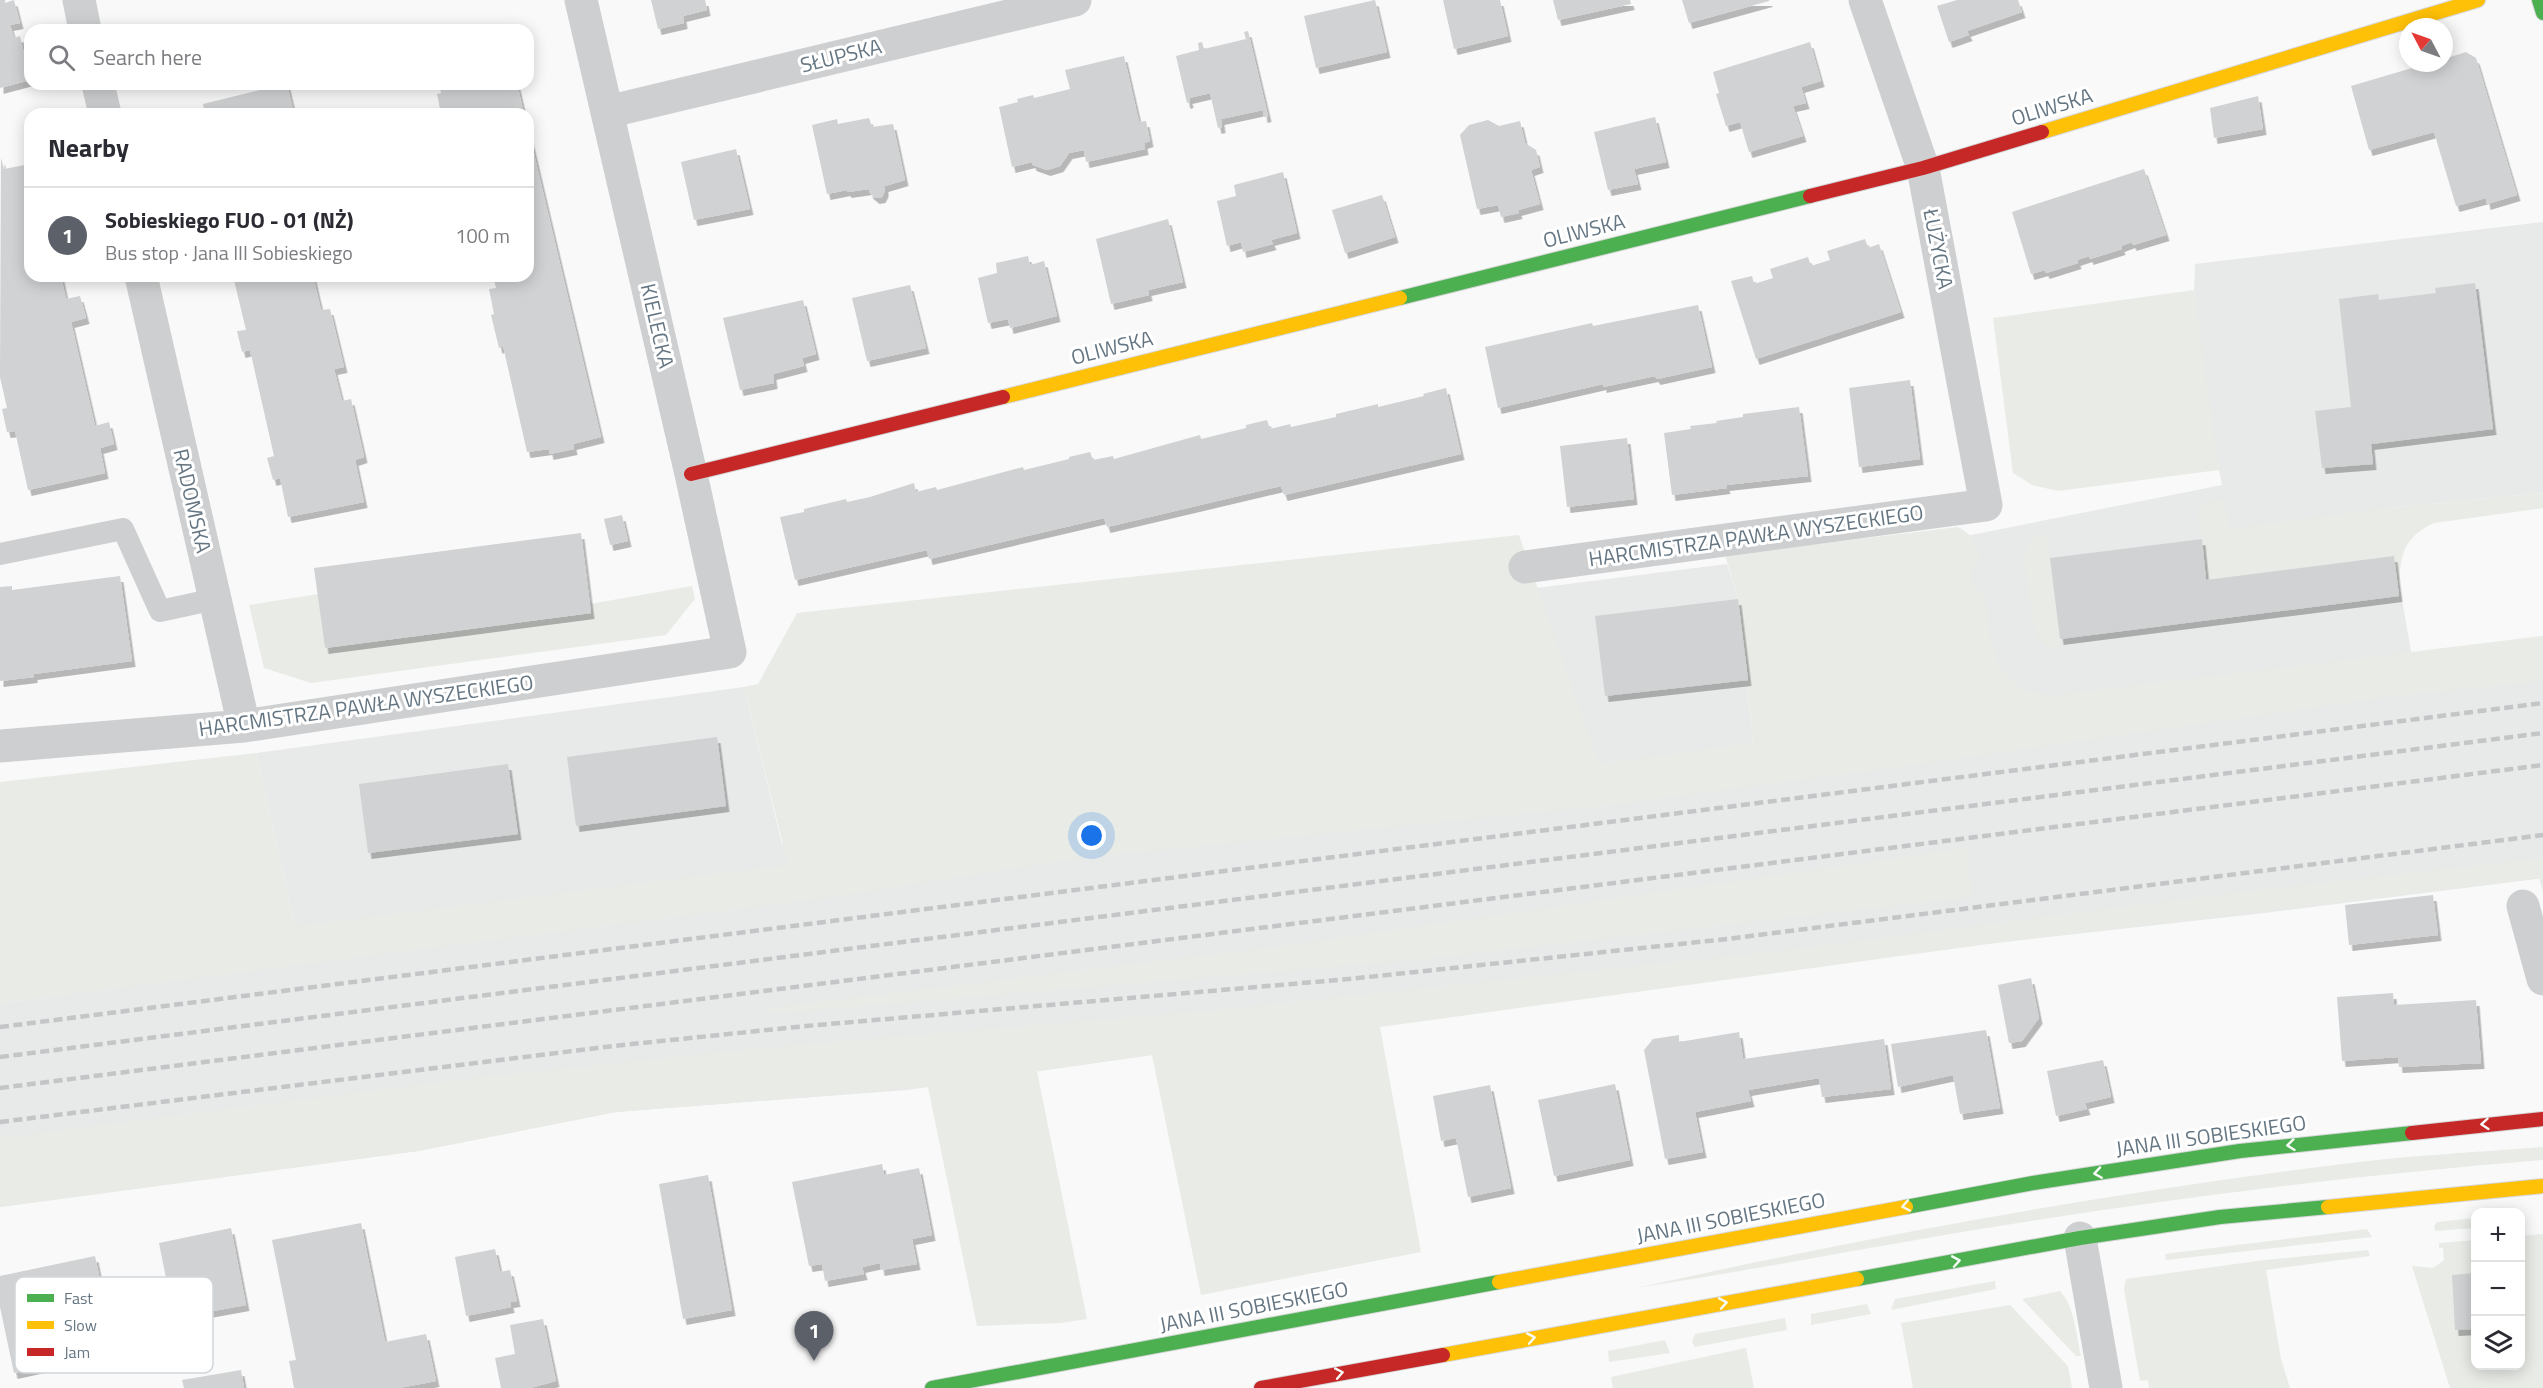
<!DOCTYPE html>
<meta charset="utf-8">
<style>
body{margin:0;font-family:"Titillium Web",sans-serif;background:#f2f2f3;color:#2b2b33}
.controls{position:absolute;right:18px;bottom:18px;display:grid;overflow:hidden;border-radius:12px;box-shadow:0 3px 15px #0003}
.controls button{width:54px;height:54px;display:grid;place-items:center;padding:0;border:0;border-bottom:2px solid #e1e1e2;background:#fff;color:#2b2b33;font:30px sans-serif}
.compass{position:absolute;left:2399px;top:18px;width:54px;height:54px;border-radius:50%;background:#fff;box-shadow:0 3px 15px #0003;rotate:311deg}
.you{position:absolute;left:1092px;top:836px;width:21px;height:21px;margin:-15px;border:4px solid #fff;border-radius:50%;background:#1a73e8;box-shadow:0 0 0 9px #1a73e833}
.badge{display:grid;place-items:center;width:39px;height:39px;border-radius:50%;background:#5c6169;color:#fff;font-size:20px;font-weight:700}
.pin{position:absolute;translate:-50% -50px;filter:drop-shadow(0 2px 3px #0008)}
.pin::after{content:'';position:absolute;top:32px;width:21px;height:18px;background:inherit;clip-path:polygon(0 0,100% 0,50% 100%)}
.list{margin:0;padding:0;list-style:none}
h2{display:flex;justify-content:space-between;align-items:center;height:78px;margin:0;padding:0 24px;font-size:26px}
h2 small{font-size:20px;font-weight:400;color:#7c7c81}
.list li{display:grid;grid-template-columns:39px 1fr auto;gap:18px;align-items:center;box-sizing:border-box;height:96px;padding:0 24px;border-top:2px solid #e1e1e2}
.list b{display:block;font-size:22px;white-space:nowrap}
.list p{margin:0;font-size:20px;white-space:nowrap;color:#7c7c81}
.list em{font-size:20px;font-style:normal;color:#7c7c81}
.icon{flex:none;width:33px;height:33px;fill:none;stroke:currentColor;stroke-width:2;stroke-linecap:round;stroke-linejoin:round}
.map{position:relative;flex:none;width:2543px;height:1388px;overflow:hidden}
.search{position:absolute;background:#fff;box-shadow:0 3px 15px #0003;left:24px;top:24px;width:510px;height:66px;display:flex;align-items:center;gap:15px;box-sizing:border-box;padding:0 21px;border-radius:18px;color:#7c7c81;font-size:22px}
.panel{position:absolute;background:#fff;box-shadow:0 3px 15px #0003;left:24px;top:108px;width:510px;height:174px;border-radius:18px}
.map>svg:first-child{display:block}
</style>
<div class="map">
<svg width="2543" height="1388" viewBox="0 0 2543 1388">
<defs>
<filter id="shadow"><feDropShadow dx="3.5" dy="6" stdDeviation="0" flood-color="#0004"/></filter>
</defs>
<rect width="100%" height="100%" fill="#f9f9f9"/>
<!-- built -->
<path fill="#e8e9e9" d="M 2543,222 L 2543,493 L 2386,508 L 2412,657 L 2543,647 L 2543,878 L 2256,914 L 1993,943 L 1152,1055 L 907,1090 L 616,1112 L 418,1151 L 0,1207 L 0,1003 L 313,962 L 295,926 L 256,753 L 744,687 L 782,844 L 1598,763 L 1536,588 L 1727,564 L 1738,599 L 1753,743 L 1966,536 L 2222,485 L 2210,424 L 2194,290 L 2195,264 Z"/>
<!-- green -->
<path fill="#e8ebe6" d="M 2194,290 L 2219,470 L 2058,491 L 2032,485 L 2013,473 L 1993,318 Z
M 2543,493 L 2543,508 L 2434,523 C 2399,539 2400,561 2399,596 L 2393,556 L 2206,580 L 2198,520 C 2199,502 2209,502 2224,500 L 2229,529 L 2386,508 Z
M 1958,527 C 1973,535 1978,544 1980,560 L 1970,568 L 1971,585 L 1984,593 C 1992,642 1990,694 2056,695 L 2543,636 L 2543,681 L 2387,697 L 1898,767 L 1603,806 L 1080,858 L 840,896 L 0,1003 L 0,782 L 256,753 L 295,926 L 788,865 L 744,687 L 758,684 L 797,613 L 1519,535 L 1599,764 L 1753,743 L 1738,599 L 1725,555 Z
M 2047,535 L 2061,651 L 2046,646 L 2035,633 L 2023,554 L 2033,538 Z
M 692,586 L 695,599 L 666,635 L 311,683 L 264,668 L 249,605 L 318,594 L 325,648 L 591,613 L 590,604 Z
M 1966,848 L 1972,897 L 1416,960 L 767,1014 L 768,1008 L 1275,947 Z
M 2543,858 L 2543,892 L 2539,878 L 2492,884 L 1988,944 L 1380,1027 L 1421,1252 L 1201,1295 L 1152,1055 L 1037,1071 L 1087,1319 L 1060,1323 L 977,1326 L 928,1087 L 616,1112 L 418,1151 L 0,1207 L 0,1138 L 456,1080 L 761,1048 L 1215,1010 L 1770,952 L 2241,892 Z
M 2543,1147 L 2543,1160 C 2372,1174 2201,1194 2031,1221 C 1899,1241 1768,1268 1636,1288 C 1875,1235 2116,1191 2359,1162 C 2420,1155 2482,1152 2543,1147 Z
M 2475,1218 L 2475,1228 L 2435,1231 L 2434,1226 L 2437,1222 Z
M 2367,1229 L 2372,1237 L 2166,1260 L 2165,1254 Z
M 2543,1234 L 2543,1388 L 2450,1388 L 2412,1266 L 2433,1268 L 2444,1260 L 2443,1248 L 2439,1248 L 2439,1243 L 2475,1240 L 2476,1366 L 2520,1366 L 2521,1236 Z
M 2368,1250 L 2370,1256 L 2266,1270 L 2281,1359 L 2290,1388 L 2149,1388 L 2148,1380 L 2140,1381 L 2124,1289 L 2126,1279 L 2265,1260 Z
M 1995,1281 L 1996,1289 L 1891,1310 L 1895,1299 Z
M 2060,1291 C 2075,1307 2076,1335 2081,1356 L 2076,1356 L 2022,1299 Z
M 1867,1304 L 1871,1314 L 1811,1325 L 1811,1314 Z
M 2010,1305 L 2068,1366 L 2072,1388 L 1913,1388 L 1901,1323 Z
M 1785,1318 L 1787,1330 L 1695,1347 L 1692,1342 L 1695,1334 Z
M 1665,1340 L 1670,1353 L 1609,1362 L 1608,1351 Z
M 1746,1348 L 1754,1388 L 1613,1388 L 1611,1377 Z"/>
<!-- building -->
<path fill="#d0d2d3" filter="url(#shadow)" d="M 0,0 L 5,0 L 5,3 L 14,0 L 20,23 L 10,25 L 14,38 L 20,36 L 30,80 L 0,88 Z
M 651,0 L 705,0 L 707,10 L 683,16 L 684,23 L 658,29 Z
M 1375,0 L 1387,52 L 1316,68 L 1304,16 Z
M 1443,0 L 1500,0 L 1508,36 L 1454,49 Z
M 1553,0 L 1630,0 L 1631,4 L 1558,20 Z
M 1682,0 L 1769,0 L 1769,1 L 1689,23 Z
M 1957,0 L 2018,0 L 2022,12 L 1967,31 L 1969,35 L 1949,42 L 1937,6 Z
M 1248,31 L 1268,116 L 1264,117 L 1263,110 L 1221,119 L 1222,127 L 1218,128 L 1210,93 L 1189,98 L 1190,102 L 1187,103 L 1176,56 L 1199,50 L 1198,43 L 1202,42 L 1204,49 L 1246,39 L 1244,32 Z
M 1810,42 L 1821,81 L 1801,87 L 1806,103 L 1793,106 L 1803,136 L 1749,152 L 1740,122 L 1726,126 L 1716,94 L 1719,93 L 1713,72 Z
M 2466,52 L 2476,58 L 2517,195 L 2487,204 L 2486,198 L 2456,206 L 2434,132 L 2369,150 L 2351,86 L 2429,63 L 2444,63 L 2444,59 Z
M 1124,56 L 1139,122 L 1146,121 L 1150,141 L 1144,143 L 1145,149 L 1086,162 L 1084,150 L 1069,153 L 1060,166 L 1047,170 L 1033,165 L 1032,162 L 1012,167 L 999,107 L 1018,102 L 1017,99 L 1033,95 L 1034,98 L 1070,89 L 1065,70 Z
M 284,84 L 287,84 L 294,114 L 205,114 L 203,104 Z
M 439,84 L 517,84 L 524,114 L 441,114 L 437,94 L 441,93 Z
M 2258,96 L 2263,129 L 2214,138 L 2210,108 Z
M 1655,117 L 1666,162 L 1634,169 L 1638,184 L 1608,190 L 1594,132 Z
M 869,118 L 872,127 L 893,124 L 905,180 L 885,186 L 885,191 L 882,197 L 876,198 L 870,193 L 869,189 L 848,192 L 847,190 L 827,194 L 812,125 L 837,119 L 838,124 Z
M 1488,120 L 1499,126 L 1520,121 L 1525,143 L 1536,150 L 1540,167 L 1531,170 L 1540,204 L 1518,210 L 1519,213 L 1501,217 L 1498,205 L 1477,209 L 1460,135 L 1469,125 Z
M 529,133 L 601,437 L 573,444 L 574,449 L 550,454 L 549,449 L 527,452 L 503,346 L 499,348 L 491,315 L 494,314 L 489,289 L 496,288 L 493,276 L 528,276 Z
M 736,149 L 750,209 L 694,220 L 681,162 Z
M 1,158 L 4,169 L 30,164 L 30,276 L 61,276 L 66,299 L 80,296 L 86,318 L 71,322 L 95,426 L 109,422 L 114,444 L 100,448 L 105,473 L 28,490 L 15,431 L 7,432 L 2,409 L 7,408 L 0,377 Z
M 2144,169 L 2166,235 L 2133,245 L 2132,242 L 2121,246 L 2122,249 L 2090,259 L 2089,256 L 2077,260 L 2078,263 L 2046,273 L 2045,270 L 2031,274 L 2012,212 Z
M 1283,172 L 1297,233 L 1271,240 L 1273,244 L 1243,252 L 1241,242 L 1227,246 L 1217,201 L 1236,196 L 1234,185 Z
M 1382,195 L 1395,237 L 1345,253 L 1332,210 Z
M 1168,219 L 1183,282 L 1148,290 L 1149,295 L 1111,304 L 1096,239 Z
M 1865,239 L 1868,248 L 1879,244 L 1901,312 L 1756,359 L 1731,281 L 1752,276 L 1754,284 L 1773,278 L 1770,269 L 1808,257 L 1811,266 L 1830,260 L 1827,251 Z
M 1028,256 L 1030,265 L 1044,261 L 1057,316 L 1010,328 L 1008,319 L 988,323 L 978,278 L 997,273 L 996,263 Z
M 233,276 L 313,276 L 321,310 L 330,309 L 344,367 L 334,369 L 342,401 L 351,399 L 364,457 L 355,460 L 364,502 L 288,517 L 280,478 L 273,480 L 267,458 L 274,456 L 250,350 L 242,352 L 237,331 L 246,330 Z
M 2475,283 L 2493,429 L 2371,444 L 2373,464 L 2322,468 L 2315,411 L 2351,407 L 2339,299 L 2378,294 L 2379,300 L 2436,293 L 2435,288 Z
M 910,285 L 926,348 L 867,361 L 852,298 Z
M 803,300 L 816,354 L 802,358 L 804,366 L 773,374 L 774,383 L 740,390 L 723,318 Z
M 1698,305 L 1712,367 L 1657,379 L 1655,376 L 1603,387 L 1603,384 L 1498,408 L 1485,347 L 1592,323 L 1593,326 Z
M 1910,380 L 1920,459 L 1859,467 L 1849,388 Z
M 1446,388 L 1461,454 L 1284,495 L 1281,486 L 1107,527 L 1104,518 L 929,559 L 927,550 L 795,580 L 780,517 L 804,512 L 804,509 L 846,499 L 847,502 L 870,497 L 914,483 L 916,492 L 936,487 L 937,490 L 1023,467 L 1024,470 L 1069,459 L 1069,457 L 1090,452 L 1093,460 L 1113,456 L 1114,459 L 1200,435 L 1201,439 L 1246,428 L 1246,425 L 1267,420 L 1270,429 L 1290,424 L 1291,427 L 1336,417 L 1336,414 L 1378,404 L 1378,407 L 1424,396 L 1423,394 Z
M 1799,407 L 1808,476 L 1726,485 L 1727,488 L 1672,495 L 1664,433 L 1691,429 L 1690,426 L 1717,423 L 1716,421 L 1743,417 L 1743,414 Z
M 1627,438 L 1634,499 L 1567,507 L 1560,446 Z
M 622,515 L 628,541 L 610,545 L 604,519 Z
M 581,533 L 591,613 L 325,648 L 314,568 Z
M 2202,539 L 2206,580 L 2394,556 L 2399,596 L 2060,639 L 2050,558 Z
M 120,576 L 132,661 L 34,674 L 34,677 L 0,681 L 0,587 L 12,586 L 12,590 Z
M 1738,599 L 1748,680 L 1605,696 L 1595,616 Z
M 717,737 L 726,806 L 576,826 L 567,757 Z
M 508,764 L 518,834 L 368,853 L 359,784 Z
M 2433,895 L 2438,935 L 2349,945 L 2345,905 Z
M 2031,978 L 2039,1018 L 2022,1041 L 2009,1043 L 1998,985 Z
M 2393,993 L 2394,1005 L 2476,1000 L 2481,1063 L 2399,1067 L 2398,1057 L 2342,1061 L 2337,997 Z
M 1986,1030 L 2000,1108 L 1960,1114 L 1953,1075 L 1898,1087 L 1891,1044 Z
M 1739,1032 L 1743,1059 L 1884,1039 L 1891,1089 L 1822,1097 L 1819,1078 L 1748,1090 L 1751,1101 L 1695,1112 L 1703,1152 L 1665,1159 L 1644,1050 L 1653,1039 L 1679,1035 L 1679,1042 Z
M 2103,1060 L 2111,1097 L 2085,1103 L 2087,1109 L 2056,1116 L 2047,1071 Z
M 1615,1084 L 1630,1160 L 1554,1176 L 1538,1100 Z
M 1490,1085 L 1511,1188 L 1468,1197 L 1456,1138 L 1441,1141 L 1433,1096 Z
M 882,1164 L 884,1175 L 919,1168 L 932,1235 L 912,1239 L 917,1264 L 881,1270 L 880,1263 L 862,1267 L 864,1274 L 825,1281 L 822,1264 L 809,1266 L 792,1182 Z
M 708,1175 L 732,1310 L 683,1319 L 659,1184 Z
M 361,1223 L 385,1342 L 426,1334 L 436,1381 L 399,1388 L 294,1388 L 289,1361 L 296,1360 L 272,1240 Z
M 231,1228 L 246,1305 L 174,1318 L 159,1243 Z
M 495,1249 L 500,1272 L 510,1270 L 517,1301 L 510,1302 L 511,1307 L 466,1316 L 455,1257 Z
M 95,1256 L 115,1351 L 14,1373 L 0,1307 L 0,1276 Z
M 2475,1273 L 2475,1329 L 2455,1330 L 2452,1275 Z
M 543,1319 L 556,1381 L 530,1388 L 501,1388 L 495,1358 L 515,1354 L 510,1325 Z
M 241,1370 L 244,1388 L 184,1388 L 182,1380 Z"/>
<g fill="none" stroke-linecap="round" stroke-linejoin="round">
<defs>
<path id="fast" d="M 2539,0 L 2543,13
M 1400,298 L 1810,196
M 1906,1207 L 2033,1183 L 2240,1151 L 2412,1133
M 1857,1279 L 2080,1238 L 2220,1217 L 2328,1207
M 932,1388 L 1499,1282"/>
<path id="slow" d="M 2042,132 L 2478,0
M 1003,397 L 1400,298
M 2328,1207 L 2543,1186
M 1499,1282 L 1906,1207
M 1443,1355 L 1857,1279"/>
<path id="jam" d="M 1810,196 L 1923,168 L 2042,132
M 691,474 L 1003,397
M 2412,1133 L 2543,1119
M 1261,1388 L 1443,1355"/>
</defs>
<!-- fast casing -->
<use href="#fast" stroke="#d5d6d7" stroke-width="16"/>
<!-- slow casing -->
<use href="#slow" stroke="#d5d6d7" stroke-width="16"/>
<!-- jam casing -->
<use href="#jam" stroke="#d5d6d7" stroke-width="16"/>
<!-- lane -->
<path stroke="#cecfd0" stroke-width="22" d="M 0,554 L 123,529 L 160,611 L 215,599"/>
<!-- street -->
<path stroke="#cecfd0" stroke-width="33" d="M 79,0 L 85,30
M 98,84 L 105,114
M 607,112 L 1075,0
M 141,276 L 244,726
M 1525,567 L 1986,505 L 1923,168 L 1865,0
M 0,746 L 244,726 L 730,652 L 691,474 L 581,0
M 2523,906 L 2543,979
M 2080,1238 L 2106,1388"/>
<!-- fast -->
<use href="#fast" stroke="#4caf50" stroke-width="14"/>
<!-- slow -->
<use href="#slow" stroke="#ffc107" stroke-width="14"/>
<!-- jam -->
<use href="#jam" stroke="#c62828" stroke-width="14"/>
<!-- rail -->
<path stroke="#c3c5c6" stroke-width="4.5" stroke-dasharray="9 4.5" stroke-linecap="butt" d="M 0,1027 L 2543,703
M 0,1057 L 2543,733
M 0,1088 L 2543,765
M 0,1122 L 613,1046 L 806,1026 L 1349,979 L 1727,939 L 2543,835"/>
</g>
<!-- one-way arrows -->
<defs><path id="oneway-chevron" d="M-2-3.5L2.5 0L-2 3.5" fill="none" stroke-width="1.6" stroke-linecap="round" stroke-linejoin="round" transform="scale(1.5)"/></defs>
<g stroke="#f6fbf6">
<use href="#oneway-chevron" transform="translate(2485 1124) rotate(175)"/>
<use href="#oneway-chevron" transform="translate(2291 1145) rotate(174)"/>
<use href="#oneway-chevron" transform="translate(2098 1173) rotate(171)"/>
<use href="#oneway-chevron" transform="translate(1906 1206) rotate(169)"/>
<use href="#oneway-chevron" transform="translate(1956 1261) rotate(-10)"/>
<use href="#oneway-chevron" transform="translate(1723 1303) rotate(-10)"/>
<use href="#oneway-chevron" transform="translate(1531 1338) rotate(-10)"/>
<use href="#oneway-chevron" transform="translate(1339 1373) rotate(-11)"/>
</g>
<g text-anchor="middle" stroke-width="6" stroke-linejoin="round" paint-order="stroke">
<!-- street labels -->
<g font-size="21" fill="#657683" stroke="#fff">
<text transform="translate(841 56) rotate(-14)" y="7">SŁUPSKA</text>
<text transform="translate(2052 107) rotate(-17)" y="7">OLIWSKA</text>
<text transform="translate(1584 231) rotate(-14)" y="7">OLIWSKA</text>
<text transform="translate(1938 249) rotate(79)" y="7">ŁUŻYCKA</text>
<text transform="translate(657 326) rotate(77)" y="7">KIELECKA</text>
<text transform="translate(1112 348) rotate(-14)" y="7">OLIWSKA</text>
<text transform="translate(192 501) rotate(77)" y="7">RADOMSKA</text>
<text transform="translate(1756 536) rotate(-8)" y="7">HARCMISTRZA PAWŁA WYSZECKIEGO</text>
<text transform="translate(366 706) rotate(-8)" y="7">HARCMISTRZA PAWŁA WYSZECKIEGO</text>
<text transform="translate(2211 1136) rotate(-8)" y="7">JANA III SOBIESKIEGO</text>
<text transform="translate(1731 1218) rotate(-11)" y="7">JANA III SOBIESKIEGO</text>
<text transform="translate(1254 1307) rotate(-11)" y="7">JANA III SOBIESKIEGO</text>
</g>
</g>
<!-- legend -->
<rect x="15" y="1277" width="198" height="96" rx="9" fill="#fff" stroke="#d1d6da" stroke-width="1.5"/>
<rect x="27" y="1294" width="27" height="8" fill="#4caf50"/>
<rect x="27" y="1321" width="27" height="8" fill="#ffc107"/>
<rect x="27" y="1348" width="27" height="8" fill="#c62828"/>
<g font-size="16" fill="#657683">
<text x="64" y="1304">Fast</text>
<text x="64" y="1331">Slow</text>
<text x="64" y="1358">Jam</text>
</g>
</svg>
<div class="controls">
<button>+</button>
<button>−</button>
<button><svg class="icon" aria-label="layers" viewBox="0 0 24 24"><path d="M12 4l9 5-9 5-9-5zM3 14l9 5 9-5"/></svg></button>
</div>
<svg class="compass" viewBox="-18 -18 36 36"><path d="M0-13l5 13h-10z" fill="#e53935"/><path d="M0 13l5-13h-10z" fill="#7c7c81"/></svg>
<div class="you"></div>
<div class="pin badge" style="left:814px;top:1361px">1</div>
<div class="search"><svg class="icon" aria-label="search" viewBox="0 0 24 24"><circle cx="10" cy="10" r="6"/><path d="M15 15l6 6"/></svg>Search here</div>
<section class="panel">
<h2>Nearby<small></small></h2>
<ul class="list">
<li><span class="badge">1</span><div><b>Sobieskiego FUO - 01 (NŻ)</b><p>Bus stop · Jana III Sobieskiego</p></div><em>100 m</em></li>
</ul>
</section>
</div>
